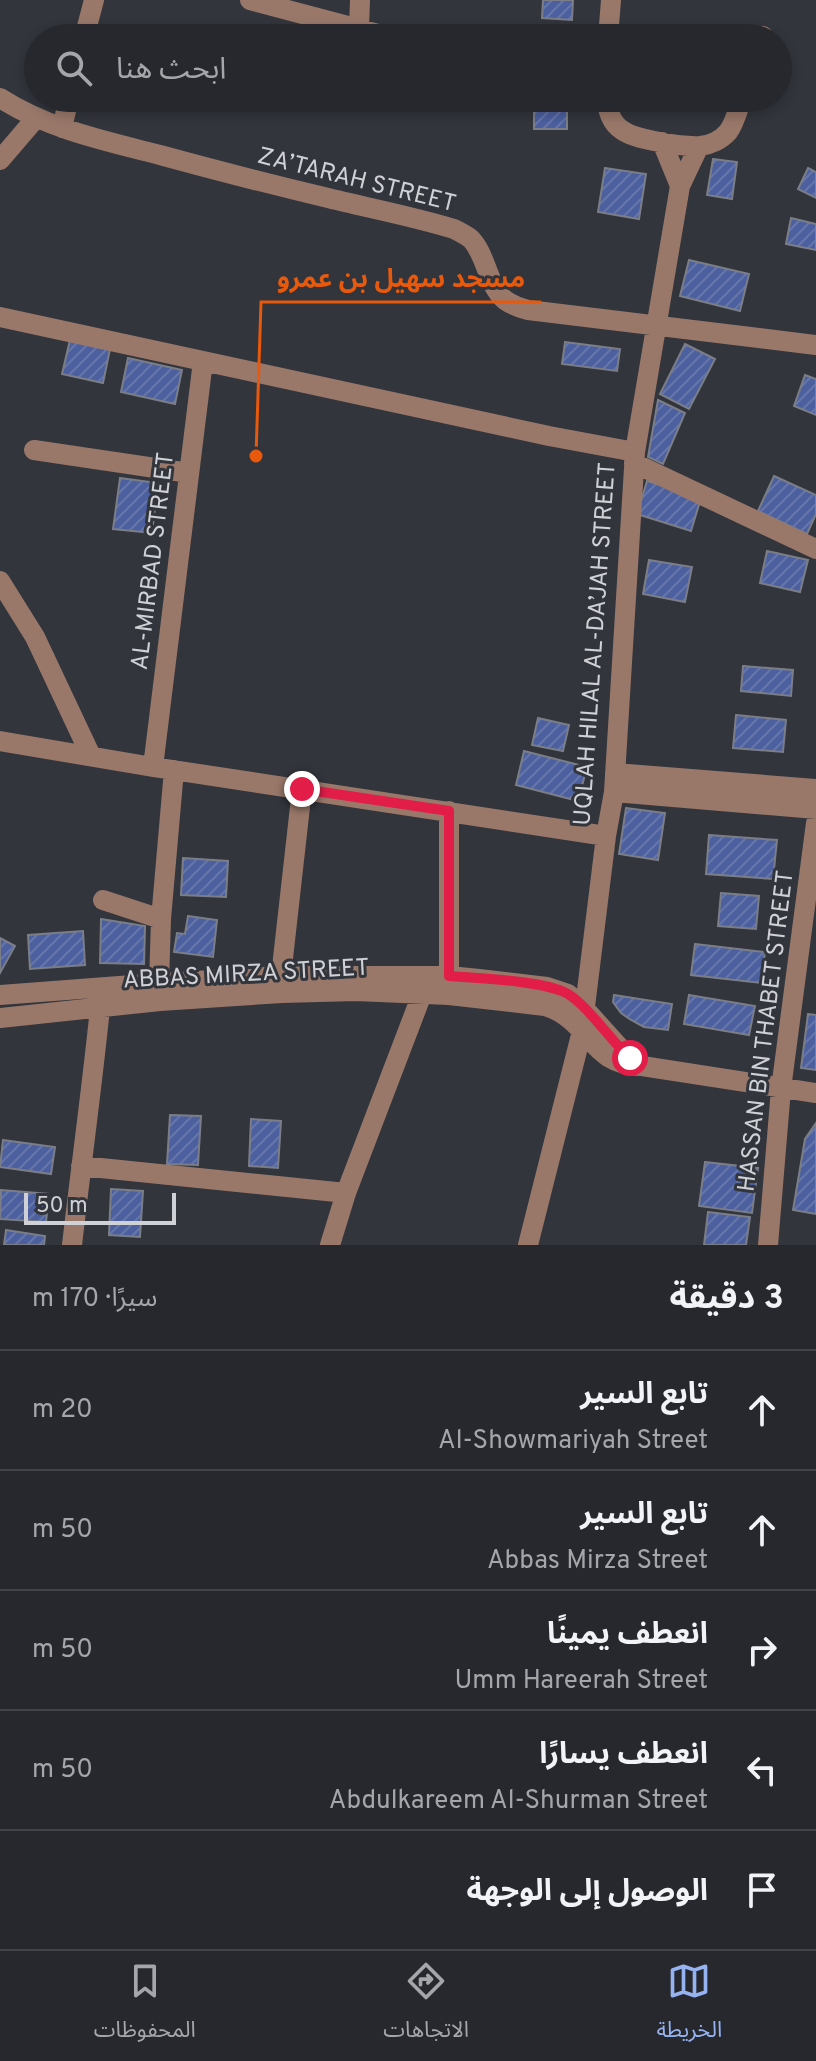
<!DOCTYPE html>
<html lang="ar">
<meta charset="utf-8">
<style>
body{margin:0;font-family:Overpass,"Noto Sans Arabic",sans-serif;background:#323439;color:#f1f3f6;direction:rtl}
.scale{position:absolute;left:24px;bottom:20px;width:152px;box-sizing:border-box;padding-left:8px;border:4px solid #cfd1d6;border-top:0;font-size:22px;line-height:28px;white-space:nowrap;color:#cfd1d6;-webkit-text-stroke:6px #32353c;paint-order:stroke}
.stop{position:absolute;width:24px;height:24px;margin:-18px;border:6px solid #e11d48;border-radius:50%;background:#fff}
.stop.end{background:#e11d48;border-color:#fff;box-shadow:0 2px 8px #0008}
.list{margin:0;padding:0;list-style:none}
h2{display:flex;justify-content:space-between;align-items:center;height:104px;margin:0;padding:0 32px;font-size:34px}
h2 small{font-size:26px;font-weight:400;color:#a4a6aa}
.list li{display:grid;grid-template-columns:52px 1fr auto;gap:24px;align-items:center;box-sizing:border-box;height:120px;padding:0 32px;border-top:2px solid #424449}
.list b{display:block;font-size:30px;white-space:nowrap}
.list p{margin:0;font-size:26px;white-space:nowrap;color:#a4a6aa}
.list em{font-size:26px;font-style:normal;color:#a4a6aa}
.icon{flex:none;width:44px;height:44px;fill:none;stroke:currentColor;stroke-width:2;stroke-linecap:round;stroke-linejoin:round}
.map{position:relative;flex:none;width:816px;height:1245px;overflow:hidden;direction:ltr}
.search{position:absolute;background:#26282d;box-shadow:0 4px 12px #0003;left:24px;right:24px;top:24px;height:88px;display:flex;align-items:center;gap:20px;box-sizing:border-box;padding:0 28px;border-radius:44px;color:#a4a6aa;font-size:30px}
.sheet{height:704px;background:#26282d}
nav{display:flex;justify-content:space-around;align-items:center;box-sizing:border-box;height:112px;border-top:2px solid #424449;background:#26282d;font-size:22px;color:#a4a6aa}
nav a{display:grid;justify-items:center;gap:4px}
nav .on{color:#95b2f1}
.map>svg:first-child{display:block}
</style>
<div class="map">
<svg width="816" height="1245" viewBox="0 0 816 1245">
<defs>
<pattern id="building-hatch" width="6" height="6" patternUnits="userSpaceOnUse" patternTransform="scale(2)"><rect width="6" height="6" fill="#4c60a0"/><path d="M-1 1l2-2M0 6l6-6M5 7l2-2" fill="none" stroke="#6576ac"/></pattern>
</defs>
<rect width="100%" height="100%" fill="#32353c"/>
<!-- building -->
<path fill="url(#building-hatch)" stroke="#7b7e87" stroke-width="2" d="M 543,0 L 573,0 L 572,20 L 542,18 Z
M 534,98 L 567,98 L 567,129 L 534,129 Z
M 632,98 L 655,98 L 655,108 L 632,108 Z
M 713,159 L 737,162 L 732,199 L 707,195 Z
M 605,168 L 646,174 L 639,219 L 598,212 Z
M 808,168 L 816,172 L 816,198 L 798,189 Z
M 791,218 L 816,224 L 816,250 L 786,244 Z
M 689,260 L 749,274 L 740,311 L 680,296 Z
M 70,340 L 110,349 L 103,383 L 62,374 Z
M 565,342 L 620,349 L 617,371 L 562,364 Z
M 685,344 L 715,359 L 689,409 L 660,394 Z
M 128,358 L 182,370 L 175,404 L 121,392 Z
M 805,375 L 816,379 L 816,415 L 794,406 Z
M 658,400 L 685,413 L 663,464 L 648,457 Z
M 774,476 L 816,495 L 816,514 L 807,534 L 758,511 Z
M 120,478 L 158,483 L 152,533 L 113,529 Z
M 647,481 L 701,498 L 691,531 L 637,514 Z
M 767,551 L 808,560 L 800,592 L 760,583 Z
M 649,560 L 692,567 L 685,602 L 643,594 Z
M 743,666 L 793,670 L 791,696 L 741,691 Z
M 736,715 L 786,720 L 783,752 L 733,748 Z
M 538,718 L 569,725 L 563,751 L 532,745 Z
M 524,751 L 587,767 L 578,801 L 516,785 Z
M 626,808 L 665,813 L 658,860 L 619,854 Z
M 709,835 L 777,840 L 773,879 L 706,874 Z
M 183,858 L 228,861 L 226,897 L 181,895 Z
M 721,893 L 759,896 L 756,929 L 718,926 Z
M 188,916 L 217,920 L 213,957 L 174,952 L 177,933 L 185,934 Z
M 101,919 L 145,926 L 144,964 L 100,963 Z
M 83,931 L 85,965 L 30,969 L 28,935 Z
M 0,938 L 15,946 L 0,973 Z
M 695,944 L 765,952 L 761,983 L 691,975 Z
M 614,995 L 672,1004 L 668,1030 L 644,1027 L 631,1020 L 621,1013 L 613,1002 Z
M 689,995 L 755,1006 L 749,1035 L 684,1024 Z
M 808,1014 L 816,1015 L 816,1070 L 801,1068 Z
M 170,1115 L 201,1116 L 198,1165 L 167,1164 Z
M 251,1119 L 281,1121 L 278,1168 L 249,1166 Z
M 816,1123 L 816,1214 L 793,1210 L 805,1139 Z
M 3,1140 L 55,1147 L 51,1174 L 0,1167 Z
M 705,1162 L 758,1168 L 752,1213 L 699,1206 Z
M 111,1189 L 143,1191 L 140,1237 L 109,1235 Z
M 1,1190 L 49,1194 L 46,1222 L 0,1219 Z
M 708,1212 L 750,1217 L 746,1245 L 704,1245 Z
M 6,1230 L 45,1236 L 44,1245 L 4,1245 Z"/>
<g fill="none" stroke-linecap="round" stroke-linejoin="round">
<!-- minor -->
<path stroke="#99786a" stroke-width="20" d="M 250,0 L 393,38
M 359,29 L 360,0
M 84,38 L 94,0
M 608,38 L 611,0
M 762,38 L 763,36
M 0,98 C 48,129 105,141 160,155 C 215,170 269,184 324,197 C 368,208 412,216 454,229 C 460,232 466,235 471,239 C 487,256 487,285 505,300 C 512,305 520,308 528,310 L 816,345
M 606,98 C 608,111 611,123 622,130 C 635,140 684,147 700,146 C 710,145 721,140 728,132 C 735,123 738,109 742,98
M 62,128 L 69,98
M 662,142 L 680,186
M 0,160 L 36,118
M 0,317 L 549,436 L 635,452
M 34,450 L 189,473
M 634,463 L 816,549
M 0,581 L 35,637 L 91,756
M 0,741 L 153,767 L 606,836
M 153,767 L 203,361
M 615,773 L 816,789
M 614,792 L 816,809
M 103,900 L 161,919
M 159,983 L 161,919 L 174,770
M 449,987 L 449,811
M 282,989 L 281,976 L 302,789
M 0,995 L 159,983 L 281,976 L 449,976 L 479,979 L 547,987 L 568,994 L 584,1008 L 620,1048 L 639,1064
M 0,1018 L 160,1001 L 282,993 L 356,991 L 449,995 L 545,1006 C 591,1020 589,1066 642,1066 L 816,1093
M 81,1166 L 346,1193
M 72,1245 C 81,1166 92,1087 100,1008
M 330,1245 L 346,1193 L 422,994
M 528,1245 L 582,1031 L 606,836 L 614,792 L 635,452 L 680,186 L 699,146
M 768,1245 L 781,1089 L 816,823"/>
</g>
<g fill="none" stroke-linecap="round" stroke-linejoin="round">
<!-- route -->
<path stroke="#e11d48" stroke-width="10" d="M 302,789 L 449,811 L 449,976 C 477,978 546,981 568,994 C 589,1007 610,1040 630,1058"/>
</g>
<g text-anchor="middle" stroke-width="6" stroke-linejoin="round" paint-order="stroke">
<!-- street labels -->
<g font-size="24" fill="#cfd1d6" stroke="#32353c">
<text transform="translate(357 179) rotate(14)" y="8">ZA’TARAH STREET</text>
<text transform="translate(152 561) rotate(-83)" y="8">AL-MIRBAD STREET</text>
<text transform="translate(594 644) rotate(-86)" y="8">UQLAH HILAL AL-DA’JAH STREET</text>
<text transform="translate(246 973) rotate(-3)" y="8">ABBAS MIRZA STREET</text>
<text transform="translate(765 1031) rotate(-83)" y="8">HASSAN BIN THABET STREET</text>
</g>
</g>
<!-- callouts -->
<path fill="none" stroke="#e8590c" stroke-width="3" d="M256 456L261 302H541"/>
<circle fill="#e8590c" stroke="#32353c" stroke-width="3" cx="256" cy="456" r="8"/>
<g font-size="26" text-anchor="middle" font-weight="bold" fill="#e8590c" stroke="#32353c" stroke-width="6" stroke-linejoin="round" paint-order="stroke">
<text x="401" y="287">مسجد سهيل بن عمرو</text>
</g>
</svg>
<div class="scale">50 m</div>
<div class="stop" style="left:630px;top:1058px"></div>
<div class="stop end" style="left:302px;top:789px"></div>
<div class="search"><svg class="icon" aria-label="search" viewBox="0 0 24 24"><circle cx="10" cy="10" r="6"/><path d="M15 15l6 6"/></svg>ابحث هنا</div>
</div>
<section class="sheet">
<h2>3 دقيقة<small>سيرًا · 170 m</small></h2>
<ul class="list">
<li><svg class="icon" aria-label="ahead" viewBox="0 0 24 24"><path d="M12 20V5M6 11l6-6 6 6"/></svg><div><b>تابع السير</b><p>Al-Showmariyah Street</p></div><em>20 m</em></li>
<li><svg class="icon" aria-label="ahead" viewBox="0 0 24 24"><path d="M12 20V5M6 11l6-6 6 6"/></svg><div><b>تابع السير</b><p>Abbas Mirza Street</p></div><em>50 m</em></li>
<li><svg class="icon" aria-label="right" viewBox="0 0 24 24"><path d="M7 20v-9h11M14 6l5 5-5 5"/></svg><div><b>انعطف يمينًا</b><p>Umm Hareerah Street</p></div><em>50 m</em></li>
<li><svg class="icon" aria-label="left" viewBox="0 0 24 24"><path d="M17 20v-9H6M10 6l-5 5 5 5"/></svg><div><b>انعطف يسارًا</b><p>Abdulkareem Al-Shurman Street</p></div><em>50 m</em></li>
<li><svg class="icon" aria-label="arrive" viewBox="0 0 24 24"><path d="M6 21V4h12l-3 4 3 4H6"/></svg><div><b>الوصول إلى الوجهة</b></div></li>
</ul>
</section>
<nav>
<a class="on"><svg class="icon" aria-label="map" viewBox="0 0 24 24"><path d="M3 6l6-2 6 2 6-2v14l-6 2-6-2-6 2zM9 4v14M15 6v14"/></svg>الخريطة</a>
<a><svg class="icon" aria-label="directions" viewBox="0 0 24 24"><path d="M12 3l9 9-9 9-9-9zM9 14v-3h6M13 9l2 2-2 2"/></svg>الاتجاهات</a>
<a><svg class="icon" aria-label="saved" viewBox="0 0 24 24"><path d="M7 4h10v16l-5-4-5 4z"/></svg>المحفوظات</a>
</nav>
